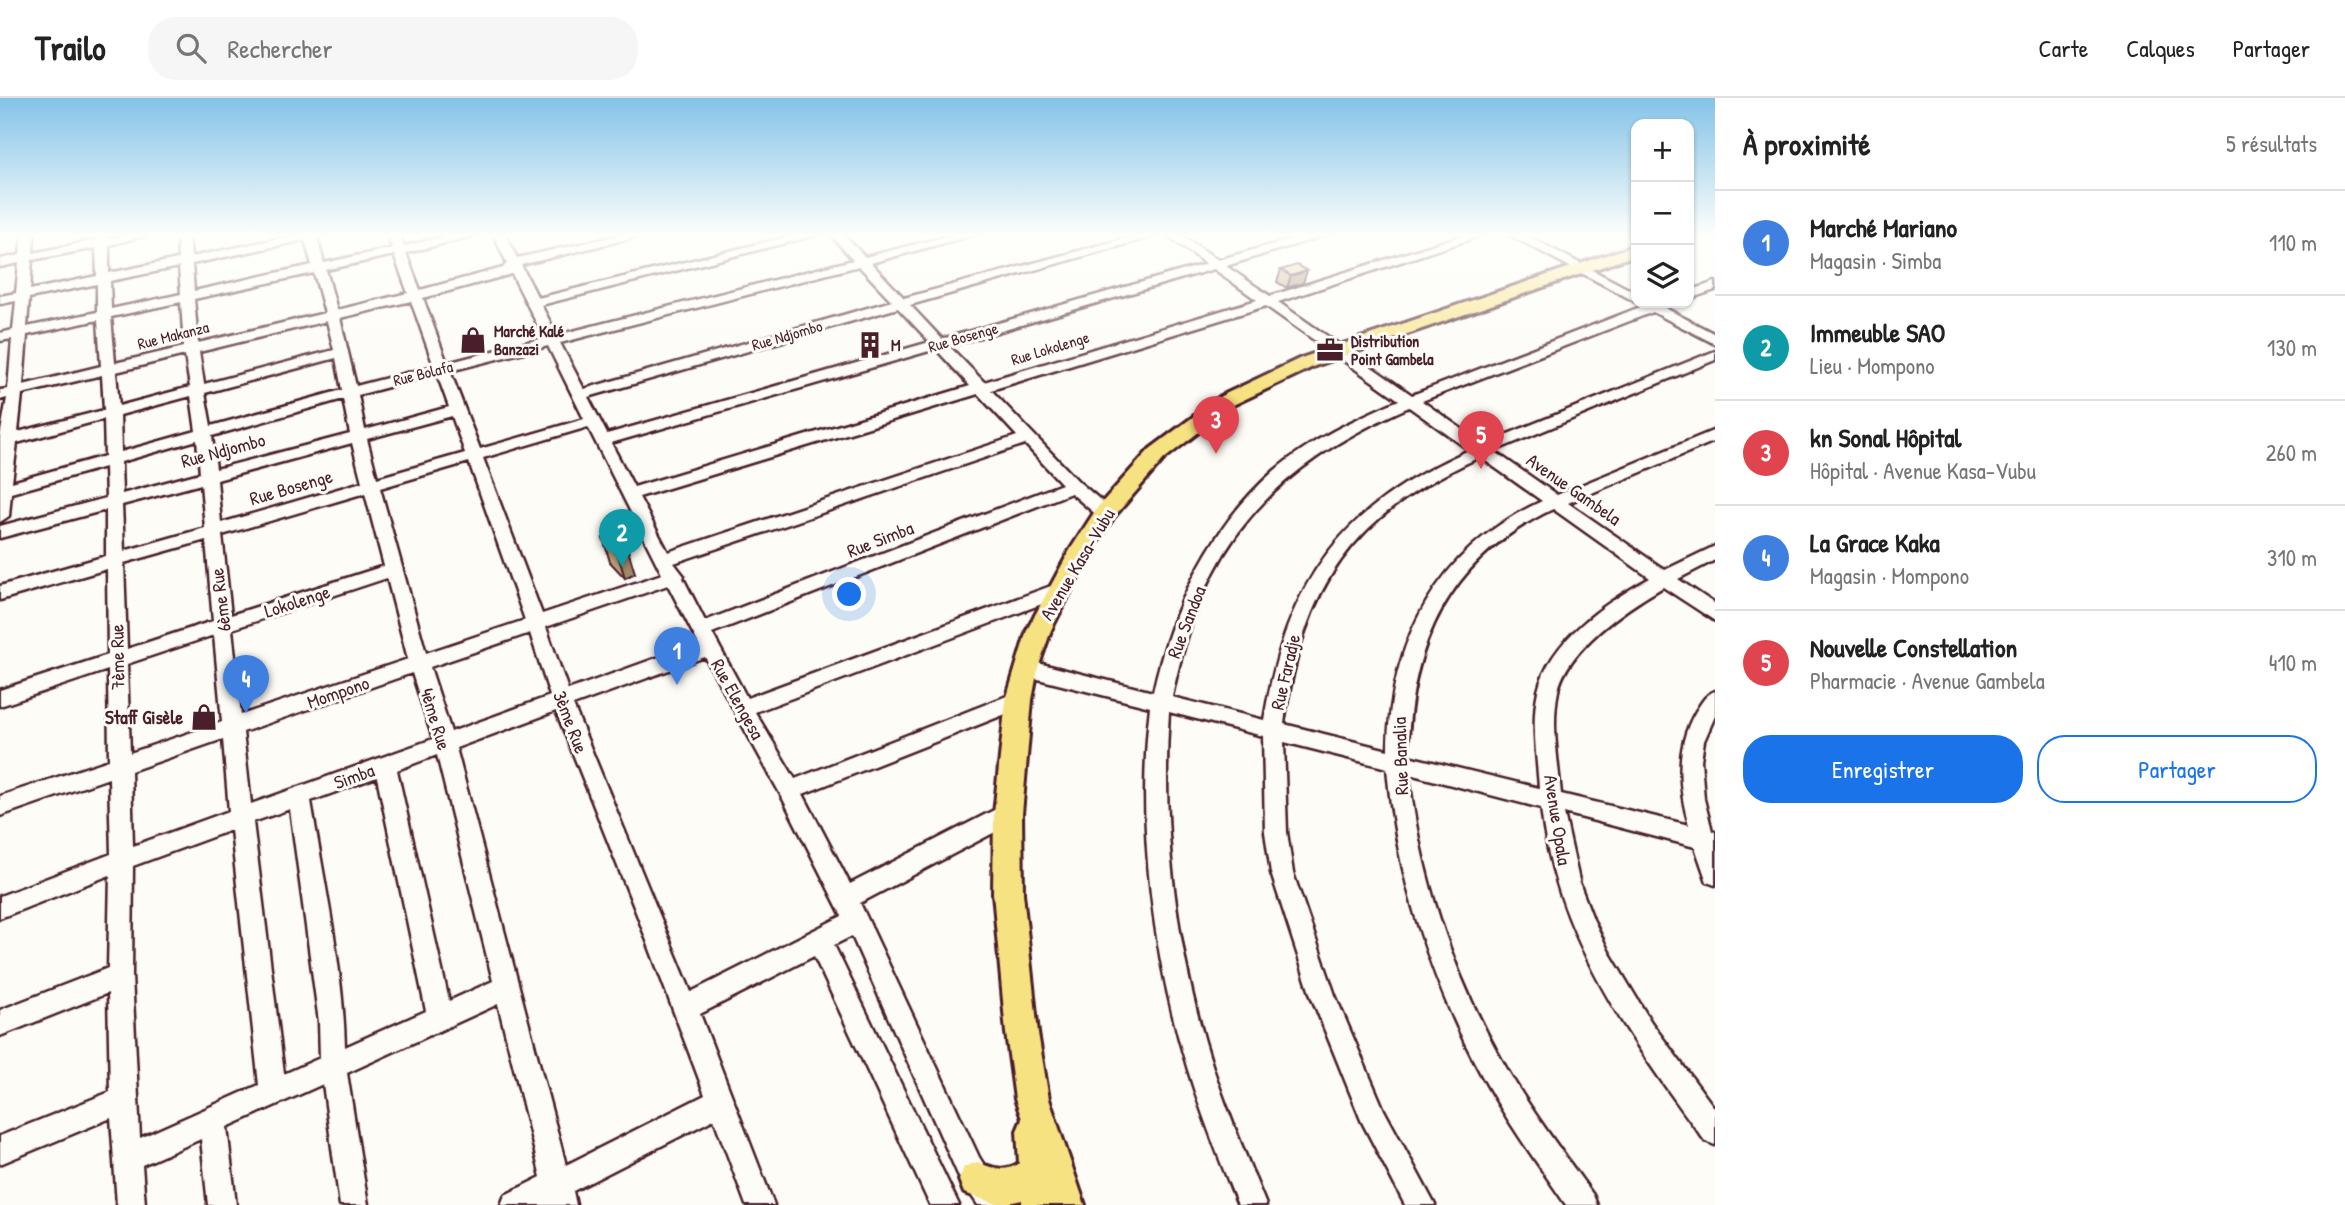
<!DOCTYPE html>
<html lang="fr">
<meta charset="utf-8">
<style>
body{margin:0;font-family:"Patrick Hand",sans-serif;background:#f6f6f6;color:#222}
.controls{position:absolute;right:21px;top:21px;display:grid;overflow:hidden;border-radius:14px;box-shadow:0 2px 5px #0004}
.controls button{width:63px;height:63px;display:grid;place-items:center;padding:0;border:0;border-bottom:2px solid #e0e0e0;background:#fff;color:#222;font:35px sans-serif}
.you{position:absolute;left:850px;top:497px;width:24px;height:24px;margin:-18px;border:5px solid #fff;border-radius:50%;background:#1a73e8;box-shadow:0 0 0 10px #1a73e833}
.badge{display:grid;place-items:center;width:46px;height:46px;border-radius:50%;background:#1a73e8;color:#fff;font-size:23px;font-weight:700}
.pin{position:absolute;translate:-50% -58px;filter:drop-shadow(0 2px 4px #0008)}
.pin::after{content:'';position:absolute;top:37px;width:24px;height:21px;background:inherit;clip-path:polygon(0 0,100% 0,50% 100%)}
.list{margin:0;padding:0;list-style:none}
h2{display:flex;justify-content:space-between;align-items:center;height:91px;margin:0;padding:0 28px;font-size:30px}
h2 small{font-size:23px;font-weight:400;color:#767676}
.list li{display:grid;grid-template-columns:46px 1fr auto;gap:21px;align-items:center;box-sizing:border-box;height:105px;padding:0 28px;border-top:2px solid #e0e0e0}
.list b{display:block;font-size:26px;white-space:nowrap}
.list p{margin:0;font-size:23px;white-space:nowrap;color:#767676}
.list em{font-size:23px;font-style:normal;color:#767676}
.actions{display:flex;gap:14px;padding:21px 28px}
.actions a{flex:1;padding:16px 0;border:2px solid #1a73e8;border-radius:28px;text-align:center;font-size:24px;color:#1a73e8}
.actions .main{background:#1a73e8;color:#fff}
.icon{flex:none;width:38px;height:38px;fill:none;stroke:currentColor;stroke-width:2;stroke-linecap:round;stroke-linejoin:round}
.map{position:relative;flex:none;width:1715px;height:1107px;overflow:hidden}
header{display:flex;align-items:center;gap:42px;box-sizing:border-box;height:98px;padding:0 35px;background:#fff;border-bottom:2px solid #e0e0e0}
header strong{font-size:33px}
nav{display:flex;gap:38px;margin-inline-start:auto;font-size:24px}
.search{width:490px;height:63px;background:#f6f6f6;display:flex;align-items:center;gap:18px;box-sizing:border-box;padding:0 24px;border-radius:28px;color:#767676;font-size:26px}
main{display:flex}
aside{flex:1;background:#fff}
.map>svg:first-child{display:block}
</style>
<header>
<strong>Trailo</strong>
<div class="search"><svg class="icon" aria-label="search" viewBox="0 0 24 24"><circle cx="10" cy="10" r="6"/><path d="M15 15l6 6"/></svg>Rechercher</div>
<nav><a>Carte</a><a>Calques</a><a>Partager</a></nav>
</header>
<main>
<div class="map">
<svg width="1715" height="1107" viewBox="0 0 1715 1107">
<rect width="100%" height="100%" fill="#fdfcf7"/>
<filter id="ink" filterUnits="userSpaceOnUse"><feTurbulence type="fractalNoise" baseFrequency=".0143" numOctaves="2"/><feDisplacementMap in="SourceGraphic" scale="14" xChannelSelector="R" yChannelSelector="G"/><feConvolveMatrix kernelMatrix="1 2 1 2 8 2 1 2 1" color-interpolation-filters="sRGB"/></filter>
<g filter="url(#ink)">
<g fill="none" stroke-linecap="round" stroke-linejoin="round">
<defs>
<path id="minor" d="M 22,136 L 34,136 L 33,155 L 96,142 L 96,136 L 108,136 L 108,140 L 151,136 L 109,147 L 109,175 L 178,161 L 177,136 L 189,136 L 191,159 L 299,136 L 324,136 L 317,140 L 324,165 L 392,150 L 387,136 L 399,136 L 404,148 L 457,136 L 481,136 L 406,155 L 420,192 L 503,170 L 507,165 L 493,136 L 505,136 L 517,160 L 625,136 L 648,136 L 521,167 L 538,200 L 799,136 L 821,136 L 541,207 L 557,237 L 853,162 L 830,136 L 843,136 L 865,159 L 956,136 L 977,136 L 871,165 L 904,200 L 1141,136 L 1162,136 L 910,207 L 942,241 L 1206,166 L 1166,136 L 1180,136 L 1218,162 L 1309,136 L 1329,136 L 1226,168 L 1270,198 L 1467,136 L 1486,136 L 1278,204 L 1412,297 L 1643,208 L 1642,205 L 1673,205 L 1665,210 L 1715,236 L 1715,246 L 1653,214 L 1422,303 L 1483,346 L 1715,253 L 1715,262 L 1494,353 L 1557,397 L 1715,332 L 1715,343 L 1568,405 L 1665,472 L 1715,448 L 1715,462 L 1678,481 L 1715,506 L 1715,523 L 1663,489 C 1627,510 1567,550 1558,593 C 1551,626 1558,663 1561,696 L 1689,727 C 1678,689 1675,648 1696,613 C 1702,604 1706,596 1715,593 L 1715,618 L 1704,643 L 1701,662 L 1704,701 L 1712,733 L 1715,734 L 1715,787 L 1707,784 L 1695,749 L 1564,715 L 1580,787 L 1593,821 L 1609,854 L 1651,924 L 1715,1011 L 1715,1047 L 1705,1043 C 1631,943 1555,837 1541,710 L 1409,676 C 1419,774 1452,873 1500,959 C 1527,1008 1561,1052 1593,1097 L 1597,1107 L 1566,1107 C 1537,1065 1507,1023 1482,978 C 1431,884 1396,777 1387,670 L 1284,644 L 1287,734 L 1293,775 L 1335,897 L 1384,1012 L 1435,1107 L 1405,1107 L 1361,1022 L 1311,898 L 1271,775 L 1265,734 L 1263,638 L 1169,614 C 1161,734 1177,859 1214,973 C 1229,1018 1248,1063 1266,1107 L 1238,1107 C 1220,1063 1202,1018 1188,972 C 1153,860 1136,726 1150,609 L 1026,578 L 1019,575 L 1016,570 L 1019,565 L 1026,562 L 1153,594 C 1171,512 1210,429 1274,373 C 1310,342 1355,321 1399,302 L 1266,208 L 991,292 L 1079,384 L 1111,411 L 1113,415 L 1111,419 L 1099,419 L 1071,395 L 712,535 L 747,600 L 1051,488 L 1063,488 L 1066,493 L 1063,498 L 755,614 L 795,681 L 1012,596 L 1019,594 L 1026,596 L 1029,602 L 1026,608 L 803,696 L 850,786 L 1000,709 L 1008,706 L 1016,709 L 1019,716 L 1016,723 L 860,805 L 979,1059 L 1009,1107 L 978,1107 L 959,1079 L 852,838 L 834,847 L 959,1107 L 930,1107 L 814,858 L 700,916 L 774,1107 L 746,1107 L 714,1021 L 573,1093 L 576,1107 L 501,1107 L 505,1097 L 541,1079 L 498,906 L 347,975 L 368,1107 L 340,1107 L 323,986 L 227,1029 L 236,1107 L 208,1107 L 201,1041 L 142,1067 L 145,1107 L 117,1107 L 111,1020 L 0,1066 L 0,1038 L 110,994 L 108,895 L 0,938 L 0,912 L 108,870 L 110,777 L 0,820 L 0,798 L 111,756 L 109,680 L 0,718 L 0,698 L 109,662 L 108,572 L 0,608 L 0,592 L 108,557 L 107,471 L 0,502 L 0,488 L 106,458 L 106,412 L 0,440 L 0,428 L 106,400 L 105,369 L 11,395 L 9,418 L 0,424 L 0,339 L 7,300 L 0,302 L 0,292 L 8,291 L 12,241 L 0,243 L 0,235 L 13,232 L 16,203 L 0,206 L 0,198 L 16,195 L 19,165 L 0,169 L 0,161 L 20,157 ZM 305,142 L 312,167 L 194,193 L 192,166 ZM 96,150 L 97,178 L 30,192 L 32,162 ZM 394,157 L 408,195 L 337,212 L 326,172 ZM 859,168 L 892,203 L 584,291 L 560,245 ZM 179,169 L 181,196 L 111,211 L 110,183 ZM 1214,171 L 1257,202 L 984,284 L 949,248 ZM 314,175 L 325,215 L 198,245 L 194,201 ZM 512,176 L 544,240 L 447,265 L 423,200 ZM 97,186 L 97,214 L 27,229 L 29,200 ZM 411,203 L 434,268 L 356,288 L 340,220 ZM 181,204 L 184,249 L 115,265 L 111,219 ZM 898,210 L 930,244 L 607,336 L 588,299 ZM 98,222 L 101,268 L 23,287 L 27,237 ZM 327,223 L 334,252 L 204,286 L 199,254 ZM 548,248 L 584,321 L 480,351 L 450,273 ZM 936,251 L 970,288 L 634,389 L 611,345 ZM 185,257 L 190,289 L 119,308 L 116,274 ZM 336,260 L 342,292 L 211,328 L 205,295 ZM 437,276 L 449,309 L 365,332 L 358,297 ZM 102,277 L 104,312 L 18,334 L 22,296 ZM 978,296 L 1017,338 L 668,454 L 639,399 ZM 191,298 L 196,333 L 121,354 L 120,317 ZM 343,301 L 350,336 L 216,371 L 212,338 ZM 1409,309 L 1469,352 C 1340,410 1287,482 1264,622 L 1172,599 C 1203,447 1268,371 1409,309 ZM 452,318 L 465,355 L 377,380 L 367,341 ZM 104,321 L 105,358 L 12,384 L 17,345 ZM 588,329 L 662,476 L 542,516 L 483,360 ZM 197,342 L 200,375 L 122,396 L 121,364 ZM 352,345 L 362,384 L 221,425 L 217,382 ZM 1025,346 L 1062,386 L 705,523 L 683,480 L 684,478 L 674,465 ZM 1480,359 L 1542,403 C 1438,451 1390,541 1388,652 L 1284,626 C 1304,487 1350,418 1480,359 ZM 469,364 L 525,522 L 426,555 L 380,390 ZM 201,386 L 205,430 L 124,453 L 122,407 ZM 365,395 L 384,468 L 231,517 L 222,437 ZM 1553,411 L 1650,480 C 1607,504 1550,541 1538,593 C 1531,624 1537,659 1539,690 L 1408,658 C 1409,546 1449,460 1553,411 ZM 206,442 L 213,523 L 127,551 L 124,465 ZM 387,480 L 408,561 L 241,617 L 232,531 ZM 668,487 L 698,545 L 568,592 L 546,529 ZM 530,535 L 550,598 L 451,634 L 430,569 ZM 214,537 L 222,624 L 130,655 L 127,566 ZM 705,559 L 782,699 L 842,818 L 691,894 L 573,607 ZM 412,575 L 433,641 L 251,706 L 243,634 ZM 556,613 L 638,819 L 705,997 L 566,1067 L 456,650 ZM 223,641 L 229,713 L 133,748 L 131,673 ZM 437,657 L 493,883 L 449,903 L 397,672 ZM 377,679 L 426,913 L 345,949 C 343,867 324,784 311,703 ZM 290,711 L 319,924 L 320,960 L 284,976 L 253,724 ZM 231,732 L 259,987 L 140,1040 L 132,878 L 133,768 Z
M 1508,136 L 1524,136 L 1636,195 L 1636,204 Z
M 1715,184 L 1715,192 L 1689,201 L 1689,193 Z"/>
<path id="major" d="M 1636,147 L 1636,157 L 1315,268 L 1235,306 L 1164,361 L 1113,420 L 1091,454 L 1051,532 L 1038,570 L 1032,602 L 1022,716 L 1023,795 L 1038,935 L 1049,1001 L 1085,1107 L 1022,1107 L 1022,1102 L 1000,1107 L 964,1095 L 959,1082 L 964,1069 L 977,1064 C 992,1070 1005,1075 1019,1065 L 1017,1033 L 1022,1021 L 1015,1001 L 1006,935 L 993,795 L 994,716 L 1006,602 L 1027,532 L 1070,452 L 1097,410 L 1150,351 L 1221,298 L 1301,260 Z"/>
</defs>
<!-- minor casing -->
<use href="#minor" stroke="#4a1f2b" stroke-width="5"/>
<!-- major casing -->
<use href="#major" stroke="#4a1f2b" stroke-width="6"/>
<!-- minor -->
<use href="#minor" fill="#fdfcf7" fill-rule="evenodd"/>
<!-- major -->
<use href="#major" fill="#f7e281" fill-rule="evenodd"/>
</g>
<!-- wall -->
<path fill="#c6ab84" stroke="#4a1f2b" stroke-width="2" d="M 1281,172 L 1303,185 L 1287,190 L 1277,184 Z
M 603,440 L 635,475 L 625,480 L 610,464 Z"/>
<!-- shaded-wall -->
<path fill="#a18b6b" stroke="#4a1f2b" stroke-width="2" d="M 1307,173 L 1303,185 L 1287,190 L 1291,178 Z
M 628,452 L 635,475 L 625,480 L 618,457 Z"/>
<!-- building -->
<path fill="#e6c799" stroke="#4a1f2b" stroke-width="2" d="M 1297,167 L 1307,173 L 1291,178 L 1281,172 Z
M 613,435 L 628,452 L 618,457 L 603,440 Z"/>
</g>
<!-- sky -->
<linearGradient id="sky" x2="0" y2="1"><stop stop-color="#83c3e8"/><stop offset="0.47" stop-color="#fefefb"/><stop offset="1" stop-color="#fefefb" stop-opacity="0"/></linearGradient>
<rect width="1715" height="291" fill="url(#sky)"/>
<!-- icons -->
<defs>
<symbol id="shop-bare" viewBox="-9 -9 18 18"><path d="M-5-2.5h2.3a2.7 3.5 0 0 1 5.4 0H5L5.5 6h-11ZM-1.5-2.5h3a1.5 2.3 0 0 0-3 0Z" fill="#4a1f2b" stroke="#fdfcf7" stroke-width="2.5" paint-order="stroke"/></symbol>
<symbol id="building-bare" viewBox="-9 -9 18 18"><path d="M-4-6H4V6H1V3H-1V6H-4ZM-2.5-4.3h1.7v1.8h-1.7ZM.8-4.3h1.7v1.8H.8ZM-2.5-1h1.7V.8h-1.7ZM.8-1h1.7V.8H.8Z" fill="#4a1f2b" stroke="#fdfcf7" stroke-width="2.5" paint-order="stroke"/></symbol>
<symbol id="office-bare" viewBox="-9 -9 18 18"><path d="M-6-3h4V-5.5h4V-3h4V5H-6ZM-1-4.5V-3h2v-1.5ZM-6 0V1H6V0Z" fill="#4a1f2b" stroke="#fdfcf7" stroke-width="2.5" paint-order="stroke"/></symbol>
</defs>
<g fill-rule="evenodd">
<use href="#shop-bare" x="454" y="223" width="38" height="38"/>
<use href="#building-bare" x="851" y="228" width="38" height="38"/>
<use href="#office-bare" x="1311" y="233" width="38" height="38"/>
<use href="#shop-bare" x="185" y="600" width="38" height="38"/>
</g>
<g text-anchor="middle" stroke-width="6" stroke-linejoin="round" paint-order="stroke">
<!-- far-poi labels -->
<g font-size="16" font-weight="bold" fill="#4a1f2b" stroke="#fdfcf7" text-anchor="start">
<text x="494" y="239">Marché Kalé<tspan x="494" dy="18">Banzazi</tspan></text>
<text x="1351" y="249">Distribution<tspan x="1351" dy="18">Point Gambela</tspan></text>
<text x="891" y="253">M</text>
</g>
<!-- far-street labels -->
<g font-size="16" fill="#4a1f2b" stroke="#fdfcf7">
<text transform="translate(173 237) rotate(-14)" y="6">Rue Makanza</text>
<text transform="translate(787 237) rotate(-16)" y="6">Rue Ndjombo</text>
<text transform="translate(963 239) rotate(-16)" y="6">Rue Bosenge</text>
<text transform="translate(1050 250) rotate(-17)" y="6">Rue Lokolenge</text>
<text transform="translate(423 275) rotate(-14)" y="6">Rue Bolafa</text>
</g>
<!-- street labels -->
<g font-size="19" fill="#4a1f2b" stroke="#fdfcf7">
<text transform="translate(223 352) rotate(-15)" y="7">Rue Ndjombo</text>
<text transform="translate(291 389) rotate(-16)" y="7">Rue Bosenge</text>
<text transform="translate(1574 391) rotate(35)" y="7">Avenue Gambela</text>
<text transform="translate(880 441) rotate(-21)" y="7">Rue Simba</text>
<text transform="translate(1077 466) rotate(-59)" y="7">Avenue Kasa-Vubu</text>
<text transform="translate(220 502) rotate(-97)" y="7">6ème Rue</text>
<text transform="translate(297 503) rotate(-18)" y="7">Lokolenge</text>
<text transform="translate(1186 524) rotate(-69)" y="7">Rue Sandoa</text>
<text transform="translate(117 559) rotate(-91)" y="7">7ème Rue</text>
<text transform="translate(1285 574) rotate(-77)" y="7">Rue Faradje</text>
<text transform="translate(338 594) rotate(-19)" y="7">Mompono</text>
<text transform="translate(738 601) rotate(61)" y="7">Rue Elengesa</text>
<text transform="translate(436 621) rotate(73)" y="7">4ème Rue</text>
<text transform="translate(571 624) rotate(69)" y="7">3ème Rue</text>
<text transform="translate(1400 658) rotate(-92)" y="7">Rue Banalia</text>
<text transform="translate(354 678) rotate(-20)" y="7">Simba</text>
<text transform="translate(1558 722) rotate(81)" y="7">Avenue Opala</text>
</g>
<!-- poi labels -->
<g font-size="19" font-weight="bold" fill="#4a1f2b" stroke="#fdfcf7" text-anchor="end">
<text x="183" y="626">Staff Gisèle</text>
</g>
</g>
</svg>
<div class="controls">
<button>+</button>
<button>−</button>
<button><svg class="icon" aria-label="layers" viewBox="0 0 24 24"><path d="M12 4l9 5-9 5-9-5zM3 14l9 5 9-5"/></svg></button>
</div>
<div class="you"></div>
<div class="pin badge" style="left:677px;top:587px;background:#3f7fe0">1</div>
<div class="pin badge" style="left:622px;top:469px;background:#0f9aa8">2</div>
<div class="pin badge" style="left:1216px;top:356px;background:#e0444e">3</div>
<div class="pin badge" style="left:246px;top:615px;background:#3f7fe0">4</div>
<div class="pin badge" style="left:1481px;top:371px;background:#e0444e">5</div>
</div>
<aside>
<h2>À proximité<small>5 résultats</small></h2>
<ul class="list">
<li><span class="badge" style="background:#3f7fe0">1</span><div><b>Marché Mariano</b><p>Magasin · Simba</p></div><em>110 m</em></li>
<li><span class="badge" style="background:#0f9aa8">2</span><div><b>Immeuble SAO</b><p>Lieu · Mompono</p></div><em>130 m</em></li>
<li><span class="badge" style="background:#e0444e">3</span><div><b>kn Sonal Hôpital</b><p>Hôpital · Avenue Kasa-Vubu</p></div><em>260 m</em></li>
<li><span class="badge" style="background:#3f7fe0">4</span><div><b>La Grace Kaka</b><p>Magasin · Mompono</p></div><em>310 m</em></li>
<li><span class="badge" style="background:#e0444e">5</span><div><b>Nouvelle Constellation</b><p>Pharmacie · Avenue Gambela</p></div><em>410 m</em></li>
</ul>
<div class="actions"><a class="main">Enregistrer</a><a>Partager</a></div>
</aside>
</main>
